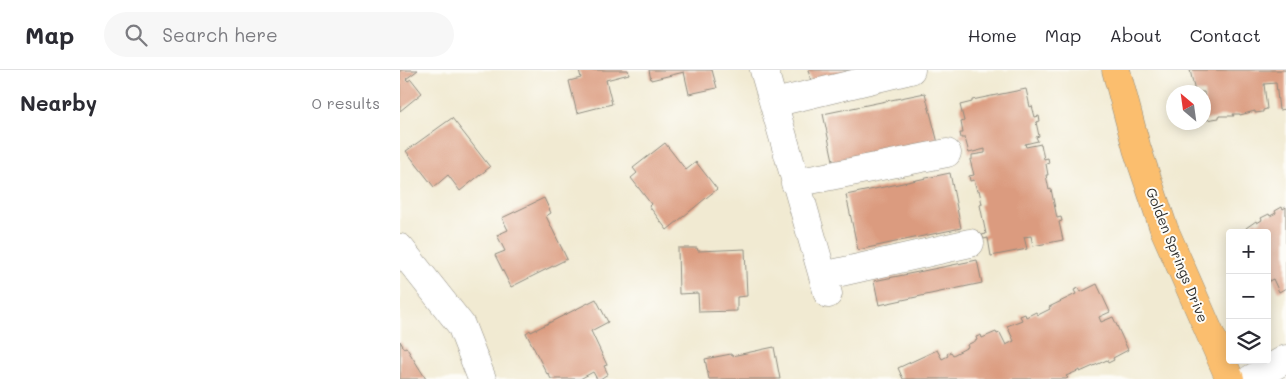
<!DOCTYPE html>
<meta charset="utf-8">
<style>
body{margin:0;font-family:Mali,sans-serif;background:#f7f7f7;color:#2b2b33}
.controls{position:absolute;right:15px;bottom:15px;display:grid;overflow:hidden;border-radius:5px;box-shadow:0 2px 12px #0003}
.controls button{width:45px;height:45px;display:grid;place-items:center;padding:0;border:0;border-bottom:1px solid #e1e1e2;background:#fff;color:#2b2b33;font:25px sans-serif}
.compass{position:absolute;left:766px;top:15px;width:45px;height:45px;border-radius:50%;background:#fff;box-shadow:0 2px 12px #0003;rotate:331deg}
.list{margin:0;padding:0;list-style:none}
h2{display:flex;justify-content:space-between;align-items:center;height:65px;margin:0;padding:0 20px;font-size:21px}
h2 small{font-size:16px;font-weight:400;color:#7c7c81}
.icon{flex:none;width:28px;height:28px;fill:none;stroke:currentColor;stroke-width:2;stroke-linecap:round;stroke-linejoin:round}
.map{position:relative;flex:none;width:886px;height:309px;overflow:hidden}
header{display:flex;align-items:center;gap:30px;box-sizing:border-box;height:70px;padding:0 25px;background:#fff;border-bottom:1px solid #e1e1e2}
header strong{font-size:24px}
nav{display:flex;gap:28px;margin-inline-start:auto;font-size:18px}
.search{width:350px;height:45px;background:#f7f7f7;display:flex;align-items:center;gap:12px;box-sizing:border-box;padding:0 18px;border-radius:28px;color:#7c7c81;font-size:19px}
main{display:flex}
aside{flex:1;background:#fff}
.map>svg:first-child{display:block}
</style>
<header>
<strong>Map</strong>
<div class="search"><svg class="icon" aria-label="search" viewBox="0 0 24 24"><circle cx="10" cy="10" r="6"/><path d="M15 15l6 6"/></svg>Search here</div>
<nav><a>Home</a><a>Map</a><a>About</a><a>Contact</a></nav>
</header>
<main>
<aside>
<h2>Nearby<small>0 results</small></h2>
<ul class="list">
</ul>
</aside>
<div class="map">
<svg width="886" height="309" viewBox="0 0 886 309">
<rect width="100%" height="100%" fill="#fdfcf7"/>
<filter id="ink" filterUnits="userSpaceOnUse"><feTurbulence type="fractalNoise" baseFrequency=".02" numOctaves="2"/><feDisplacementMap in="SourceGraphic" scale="10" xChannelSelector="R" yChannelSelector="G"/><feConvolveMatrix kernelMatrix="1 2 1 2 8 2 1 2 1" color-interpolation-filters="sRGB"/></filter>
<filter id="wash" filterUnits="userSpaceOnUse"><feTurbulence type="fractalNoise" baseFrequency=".0096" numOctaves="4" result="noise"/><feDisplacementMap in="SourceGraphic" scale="20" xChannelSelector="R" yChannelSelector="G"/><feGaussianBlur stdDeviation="1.12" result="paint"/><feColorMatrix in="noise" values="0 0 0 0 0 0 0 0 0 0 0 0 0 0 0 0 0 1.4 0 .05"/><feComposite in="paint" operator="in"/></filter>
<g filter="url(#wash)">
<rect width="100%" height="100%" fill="#f1ead2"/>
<g id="blocks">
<!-- building -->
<path fill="#db9b7f" d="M 0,0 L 18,0 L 6,9 L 8,11 L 11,9 L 22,23 L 0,41 Z
M 179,0 L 228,0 L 229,4 L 206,10 L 212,34 L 177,43 L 169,11 L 181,8 Z
M 249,0 L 312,0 L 317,18 L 289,24 L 284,2 L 251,10 Z
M 408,0 L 460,0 L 411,11 Z
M 790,0 L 886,0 L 886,39 L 879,40 L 876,13 L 864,14 L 867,39 L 863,40 L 863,42 L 855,43 L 855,41 L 840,45 L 840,44 L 833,44 L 834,46 L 819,46 L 819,48 L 806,50 L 804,22 L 795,22 Z
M 626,19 L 630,37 L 632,36 L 635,47 L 639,46 L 640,51 L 636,52 L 639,66 L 636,67 L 638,71 L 625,74 L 626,77 L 641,74 L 644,89 L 648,88 L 649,93 L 646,94 L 648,105 L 646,105 L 649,120 L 651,119 L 657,148 L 661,147 L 662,151 L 659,152 L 663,170 L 633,176 L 631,166 L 624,167 L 627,179 L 591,186 L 588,168 L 584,169 L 582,165 L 586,164 L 580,135 L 582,134 L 579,120 L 577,121 L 574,110 L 570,111 L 569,106 L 574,105 L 570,90 L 572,90 L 572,85 L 585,83 L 585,79 L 569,83 L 565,68 L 561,68 L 560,63 L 563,63 L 561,52 L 564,51 L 560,35 L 572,32 L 572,30 Z
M 525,23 L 538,73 L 434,95 L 423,44 Z
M 52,48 L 90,97 L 60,121 L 48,105 L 34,117 L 6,81 Z
M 265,73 L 286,100 L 296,92 L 317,119 L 267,160 L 249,136 L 251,134 L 231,108 L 237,103 L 233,98 Z
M 550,103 L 561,158 L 458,180 L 446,125 Z
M 144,128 L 151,143 L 146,146 L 167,189 L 111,217 L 95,185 L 105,181 L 97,165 L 108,160 L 102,148 Z
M 882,137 L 883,139 L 886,137 L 886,218 L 879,222 L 873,209 L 867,212 L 867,163 L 848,163 L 846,158 L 856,151 L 857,153 L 862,150 L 861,148 L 869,144 L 870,146 L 876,143 L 875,141 Z
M 278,178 L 297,178 L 298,181 L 345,179 L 347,226 L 337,227 L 337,241 L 299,242 L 298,223 L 279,224 Z
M 577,190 L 582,213 L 479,235 L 474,211 Z
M 697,214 L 710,242 L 699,247 L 701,252 L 713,247 L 728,280 L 713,288 L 714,290 L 708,293 L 707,290 L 680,302 L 680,300 L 666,306 L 668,308 L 666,309 L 503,309 L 498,298 L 537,280 L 542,289 L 548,286 L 547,284 L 551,282 L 553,285 L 568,277 L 567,275 L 577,270 L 576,267 L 581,265 L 582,268 L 596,262 L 597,264 L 600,263 L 606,275 L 614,271 L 607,256 L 622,250 L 620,246 L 625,244 L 626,247 L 636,242 L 638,245 L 650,239 L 649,237 L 676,224 L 674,220 L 679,218 L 681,222 Z
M 196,229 L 208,252 L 191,261 L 207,295 L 204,296 L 208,304 L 200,309 L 197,309 L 193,302 L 180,309 L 151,309 L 148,303 L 147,304 L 126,263 L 130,260 L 131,262 Z
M 0,271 L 4,278 L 6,277 L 26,309 L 0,309 Z
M 374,277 L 380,309 L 309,309 L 305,289 L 331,284 L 332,286 Z"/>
</g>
</g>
<g filter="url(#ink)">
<use href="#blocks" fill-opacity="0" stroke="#8e8a7e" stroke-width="1"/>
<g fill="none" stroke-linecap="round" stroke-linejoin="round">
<defs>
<path id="minor" d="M 364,0 L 428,224
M 374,33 L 511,0
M 395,113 L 547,83
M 0,178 L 61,255 L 82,309
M 423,206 L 570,173
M 851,309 L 886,289"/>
<path id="major" d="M 716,0 L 737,79 L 764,159 L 830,309"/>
</defs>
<!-- minor casing -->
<use href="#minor" stroke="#8e8a7e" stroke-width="29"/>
<!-- major casing -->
<use href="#major" stroke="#8e8a7e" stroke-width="29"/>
<!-- minor -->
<use href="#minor" stroke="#fff" stroke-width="28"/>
<!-- major -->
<use href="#major" stroke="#fbbe6e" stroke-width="28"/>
</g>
</g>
<g text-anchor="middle" stroke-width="4" stroke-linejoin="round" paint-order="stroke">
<!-- street labels -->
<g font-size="14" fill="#2b2b2b" stroke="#fdfcf7">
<text transform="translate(777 185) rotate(68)" y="5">Golden Springs Drive</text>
</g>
</g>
</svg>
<div class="controls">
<button>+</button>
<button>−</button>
<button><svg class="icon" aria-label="layers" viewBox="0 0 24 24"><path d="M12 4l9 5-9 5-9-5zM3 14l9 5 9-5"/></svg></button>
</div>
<svg class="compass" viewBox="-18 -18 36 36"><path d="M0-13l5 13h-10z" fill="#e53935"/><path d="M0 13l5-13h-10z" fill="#7c7c81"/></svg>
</div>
</main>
